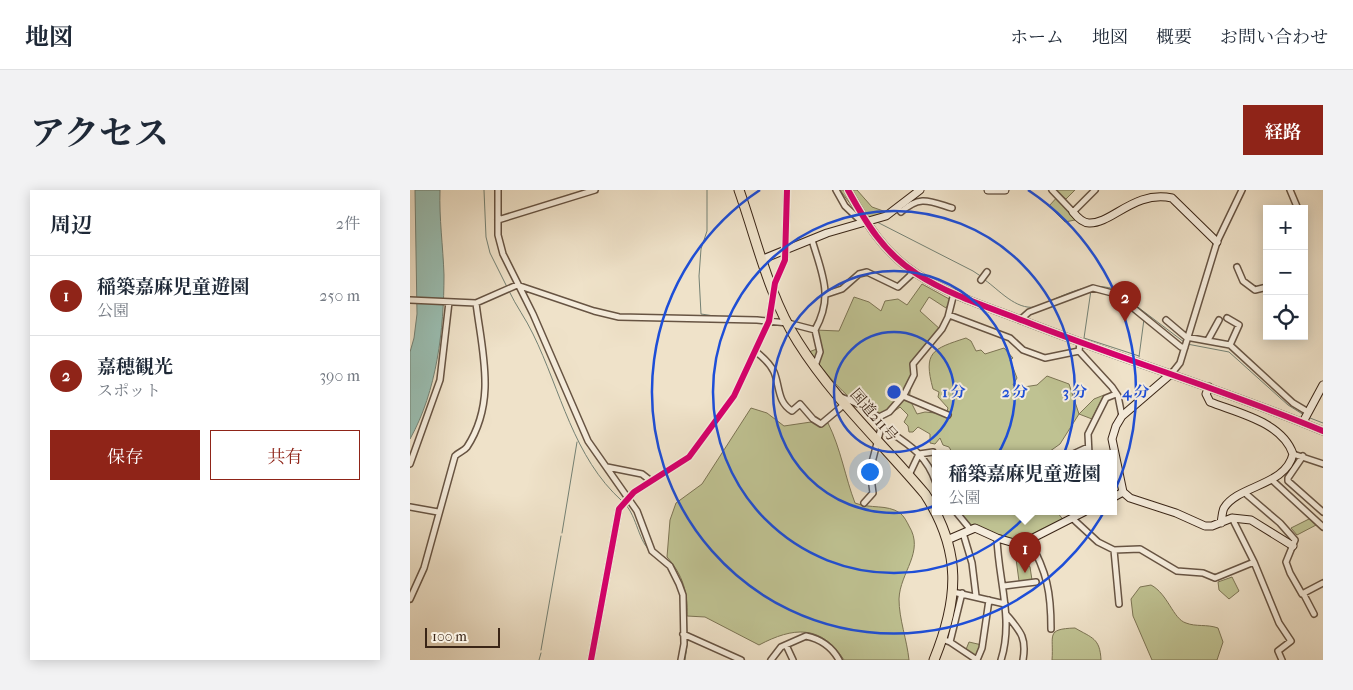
<!DOCTYPE html>
<html lang="ja">
<meta charset="utf-8">
<style>
body{margin:0;font-family:"IM FELL French Canon","Noto Serif JP",serif;background:#f2f2f3;color:#1f2937}
.controls{position:absolute;right:15px;top:15px;display:grid;overflow:hidden;border-radius:0px;box-shadow:0 2px 12px #0003}
.controls button{width:45px;height:45px;display:grid;place-items:center;padding:0;border:0;border-bottom:1px solid #e0e1e3;background:#fff;color:#1f2937;font:25px sans-serif}
.scale{position:absolute;left:15px;bottom:12px;width:75px;box-sizing:border-box;padding-left:5px;border:2px solid #3a2516;border-top:0;font-size:14px;line-height:18px;white-space:nowrap;color:#3a2516;-webkit-text-stroke:4px #f5ecdc;paint-order:stroke}
.you{position:absolute;left:459px;top:281px;width:18px;height:18px;margin:-12px;border:4px solid #fff;border-radius:50%;background:#1a73e8;box-shadow:0 0 0 8px #1a73e833}
.badge{display:grid;place-items:center;width:32px;height:32px;border-radius:50%;background:#8f2418;color:#fff;font-size:16px;font-weight:700}
.pin{position:absolute;translate:-50% -41px;filter:drop-shadow(0 1px 2px #0008)}
.pin::after{content:'';position:absolute;top:26px;width:18px;height:15px;background:inherit;clip-path:polygon(0 0,100% 0,50% 100%)}
.popup{position:absolute;left:522px;top:260px;width:185px;height:65px;box-sizing:border-box;display:grid;place-content:center;border-radius:0px;background:#fff;filter:drop-shadow(0 1px 4px #0005);font-size:16px;white-space:nowrap;color:#747a83}
.popup b{font-size:19px;color:#1f2937}
.popup::after{content:'';position:absolute;left:50%;top:100%;margin-left:-10px;border:10px solid transparent;border-top-color:#fff}
.list{margin:0;padding:0;list-style:none}
h2{display:flex;justify-content:space-between;align-items:center;height:65px;margin:0;padding:0 20px;font-size:21px}
h2 small{font-size:16px;font-weight:400;color:#747a83}
.list li{display:grid;grid-template-columns:32px 1fr auto;gap:15px;align-items:center;box-sizing:border-box;height:80px;padding:0 20px;border-top:1px solid #e0e1e3}
.list b{display:block;font-size:19px;white-space:nowrap}
.list p{margin:0;font-size:16px;white-space:nowrap;color:#747a83}
.list em{font-size:16px;font-style:normal;color:#747a83}
.actions{display:flex;gap:10px;padding:15px 20px}
.actions a{flex:1;padding:11px 0;border:1px solid #8f2418;border-radius:0px;text-align:center;font-size:18px;color:#8f2418}
.actions .main{background:#8f2418;color:#fff}
.icon{flex:none;width:28px;height:28px;fill:none;stroke:currentColor;stroke-width:2;stroke-linecap:round;stroke-linejoin:round}
.map{position:relative;flex:none;width:913px;height:470px;overflow:hidden;border-radius:0px}
header{display:flex;align-items:center;gap:30px;box-sizing:border-box;height:70px;padding:0 25px;background:#fff;border-bottom:1px solid #e0e1e3}
header strong{font-size:24px}
nav{display:flex;gap:28px;margin-inline-start:auto;font-size:18px}
.intro{display:flex;align-items:center;justify-content:space-between;box-sizing:border-box;height:120px;padding:0 30px}
h1{margin:0;font-size:35px}
.button{padding:12px 22px;border-radius:0px;background:#8f2418;color:#fff;font-size:18px;font-weight:700}
main{display:flex;gap:30px;padding:0 30px}
aside{flex:1;background:#fff;border-radius:0px;box-shadow:0 2px 12px #0003}
.map>svg:first-child{display:block}
</style>
<header>
<strong>地図</strong>
<nav><a>ホーム</a><a>地図</a><a>概要</a><a>お問い合わせ</a></nav>
</header>
<div class="intro"><h1>アクセス</h1><a class="button">経路</a></div>
<main>
<aside>
<h2>周辺<small>2件</small></h2>
<ul class="list">
<li><span class="badge">1</span><div><b>稲築嘉麻児童遊園</b><p>公園</p></div><em>250 m</em></li>
<li><span class="badge">2</span><div><b>嘉穂観光</b><p>スポット</p></div><em>390 m</em></li>
</ul>
<div class="actions"><a class="main">保存</a><a>共有</a></div>
</aside>
<div class="map">
<svg width="913" height="470" viewBox="0 0 913 470">
<rect width="100%" height="100%" fill="#efe2c9"/>
<filter id="stains"><feTurbulence type="fractalNoise" baseFrequency=".004" numOctaves="4"/><feColorMatrix values="0 0 0 0 .2 0 0 0 0 .09 0 0 0 0 .02 0 0 0 .5 -.17"/></filter>
<radialGradient id="worn" r=".72"><stop offset=".6" stop-color="#630" stop-opacity="0"/><stop offset="1" stop-color="#630" stop-opacity=".3"/></radialGradient>
<!-- green -->
<path fill="#bfc292" stroke="#7c7454" d="M 430,0 L 447,0 L 462,17 L 479,23 L 461,29 L 447,23 Z
M 646,0 L 665,0 L 656,9 L 651,5 L 670,29 L 655,32 L 639,16 L 650,4 Z
M 512,94 L 541,110 L 536,118 L 519,107 L 510,121 L 531,140 L 505,170 L 499,209 L 497,211 L 501,212 L 507,224 L 515,222 L 536,224 L 538,218 L 528,207 L 529,202 L 523,199 C 513,162 522,159 556,148 L 561,151 L 566,161 L 571,160 L 575,164 L 594,158 L 603,168 L 600,170 L 607,188 L 603,195 L 607,198 L 627,195 L 637,186 L 659,194 L 669,224 L 684,209 L 694,205 L 682,229 L 669,224 L 650,254 L 636,264 L 543,264 L 539,257 L 533,255 L 530,248 L 525,254 L 520,253 L 520,244 L 508,237 L 503,242 L 499,242 L 498,236 L 494,232 L 498,225 L 490,217 C 459,244 416,182 399,162 L 409,158 L 405,140 L 429,141 L 444,107 L 459,112 L 471,121 L 475,111 L 488,109 L 497,115 Z
M 341,218 L 357,223 L 374,236 L 401,232 L 418,233 C 431,259 435,287 445,313 C 460,319 477,314 490,323 C 494,326 497,332 499,336 C 515,362 490,382 489,409 C 489,429 497,450 499,470 L 434,470 C 411,434 383,437 349,455 L 295,427 L 277,426 C 278,403 273,385 257,367 L 260,330 L 266,313 L 292,294 Z
M 546,322 L 647,322 L 655,332 L 604,353 L 560,339 Z
M 901,328 L 908,334 L 887,345 L 881,338 Z
M 606,369 L 615,370 L 620,377 L 622,390 L 609,391 Z
M 822,387 L 829,401 L 819,409 L 809,400 L 808,392 Z
M 741,395 C 758,404 763,429 776,433 C 786,437 797,434 808,438 L 813,452 L 807,470 L 742,470 L 723,426 L 721,409 L 730,397 Z
M 665,438 C 682,448 690,448 691,470 L 642,470 C 644,445 635,439 665,438 Z
M 559,452 L 572,455 L 567,470 L 555,462 Z"/>
<!-- water -->
<path fill="#9abeb2" stroke="#748174" d="M 5,0 L 30,0 C 29,28 33,56 34,85 C 34,139 27,201 0,249 L 0,162 L 4,148 L 7,124 Z"/>
<g fill="none" stroke-linecap="round" stroke-linejoin="round">
<!-- stream -->
<path stroke="#748174" stroke-width="1" d="M 74,0 L 76,47 L 80,63 L 97,97
M 297,0 L 297,41 L 291,59 L 289,86 L 291,124 L 311,127
M 467,32 L 563,81 L 572,87
M 575,90 C 589,100 606,120 625,117 C 651,108 676,90 704,99 L 774,152
M 681,100 L 674,148 L 729,166
M 99,101 C 106,116 116,129 123,144 C 151,201 163,267 212,311
M 545,109 L 665,154
M 777,154 L 819,162 L 878,215 L 894,225
M 729,167 L 734,129
M 900,228 L 913,233
M 215,314 C 227,326 229,354 241,361
M 152,343 L 167,252
M 245,361 C 262,369 268,384 274,401
M 276,407 L 277,443
M 131,460 L 151,346
M 129,470 L 131,463
M 275,470 L 278,449"/>
<defs>
<path id="street" d="M 88,0 L 88,45 L 93,64 L 123,124 L 178,251 L 227,321 L 242,361 L 260,376 L 269,394 L 273,405 L 274,454 L 271,470
M 426,0 L 435,16 L 452,32
M 642,0 L 663,22 L 685,0
M 880,0 L 888,19
M 488,18 L 491,22 C 510,5 519,11 542,18
M 88,30 L 185,0
M 402,50 C 412,84 424,106 405,140
M 827,77 L 833,91 L 845,100 L 857,97
M 571,90 L 577,82
M 417,104 L 432,99 L 449,84 L 457,82 L 488,97 L 504,82
M 0,110 L 66,113 L 107,95 L 184,121 L 209,127 L 347,130 L 378,133 L 405,140 L 410,162 L 405,176
M 539,125 L 600,148 L 613,160 L 635,168 L 669,161
M 817,128 L 829,135 L 820,155
M 610,130 L 619,122 L 683,98 L 706,104 L 771,157 L 775,157
M 756,130 L 776,147 L 820,155 L 883,213 L 898,222
M 798,150 L 809,130
M 670,153 L 669,161 L 702,197 L 708,206 L 712,226
M 345,161 C 353,167 360,173 364,182 C 370,196 367,212 382,221 L 390,214 L 403,229 L 411,234 L 436,213
M 762,183 L 770,173 L 807,52 L 832,0
M 493,206 L 538,225
M 431,207 L 453,216 L 469,227 L 479,222 L 494,205 L 504,185 L 503,174 L 532,139 L 538,127 L 544,103
M 471,236 C 496,253 516,263 526,293
M 663,264 L 678,257
M 679,264 L 678,244 L 696,208 L 706,204
M 883,264 L 913,274
M 893,266 L 878,288 L 878,291 L 913,322
M 0,274 L 30,190 L 39,112
M 197,277 L 232,284 L 241,291
M 499,285 L 509,264 L 523,262
M 862,290 L 913,337
M 835,303 L 870,333 L 885,350 L 876,372 L 880,383 L 892,404 L 913,393
M 454,313 L 463,303 L 460,280 L 471,238 L 469,227
M 0,317 L 28,322
M 546,322 L 560,339
M 662,328 L 688,352 L 704,360 L 709,414
M 822,328 L 844,372 L 869,433 L 881,451 L 868,461 L 872,470
M 553,343 L 562,373 L 566,406
M 587,348 C 588,389 604,429 591,470
M 619,350 C 637,382 641,402 641,439
M 704,360 L 730,359 L 767,381 L 793,383 L 805,388 L 844,372
M 594,396 L 626,392
M 543,402 L 595,414
M 893,403 L 904,424
M 0,409 L 14,378 L 45,266 C 49,262 54,261 57,257 C 87,211 72,162 66,113
M 596,424 C 610,441 617,447 613,470
M 273,444 L 331,470
M 532,449 L 540,452 L 567,470
M 540,452 L 552,403
M 376,455 L 383,470
M 181,470 L 209,319 L 224,302 L 279,267 L 324,206 L 359,131 L 365,93 L 375,70 L 377,0
M 361,470 L 371,457 L 396,446 C 410,449 422,457 429,470
M 567,470 L 572,458 L 579,410"/>
<path id="secondary" d="M 438,0 C 456,33 474,63 507,84 C 539,105 578,117 614,131 C 713,170 815,200 913,241
M 578,0 L 595,0
M 663,22 C 667,27 673,33 679,33 C 702,34 724,0 762,8 L 807,52
M 353,69 L 417,43 L 476,26 L 510,0
M 762,183 L 712,226 L 706,236 L 702,249 L 713,302 L 720,308 L 766,323 L 795,336 L 802,336 L 822,328 L 841,330 L 883,356
M 799,197 L 796,204 L 800,212 C 828,223 872,232 883,264 C 876,296 828,295 814,318 C 812,322 812,328 811,333
M 893,232 L 913,195
M 704,307 L 713,302
M 537,350 L 565,338 L 587,348 L 604,353 L 619,350 L 674,322"/>
<path id="highway" d="M 329,0 C 347,51 359,107 388,152 C 423,208 473,254 515,304 C 552,361 549,409 524,470"/>
</defs>
<!-- street casing -->
<use href="#street" stroke="#675443" stroke-width="8"/>
<!-- secondary casing -->
<use href="#secondary" stroke="#3a2516" stroke-width="9"/>
<!-- highway casing -->
<use href="#highway" stroke="#3a2516" stroke-width="11"/>
<!-- street -->
<use href="#street" stroke="#f5ecdc" stroke-width="5"/>
<!-- secondary -->
<use href="#secondary" stroke="#f5ecdc" stroke-width="7"/>
<!-- highway -->
<use href="#highway" stroke="#efe2c9" stroke-width="9"/>
<defs>
<path id="cycleway" d="M 438,0 C 456,33 474,63 507,84 C 539,105 578,117 614,131 C 713,170 815,200 913,241
M 181,470 L 209,319 L 224,302 L 279,267 L 324,206 L 359,131 L 365,93 L 375,70 L 377,0"/>
</defs>
<!-- cycleway casing -->
<use href="#cycleway" stroke="#f5ecdc" stroke-width="9"/>
<!-- cycleway -->
<use href="#cycleway" stroke="#d6006c" stroke-width="6"/>
</g>
<!-- distance rings -->
<g fill="none" stroke="#1d4ed8" stroke-width="2.5">
<circle cx="484" cy="202" r="60"/>
<circle cx="484" cy="202" r="121"/>
<circle cx="484" cy="202" r="181"/>
<path d="M618 0A242 242 0 1 1 350 0"/>
</g>
<g text-anchor="middle" stroke-width="4" stroke-linejoin="round" paint-order="stroke">
<!-- street labels -->
<g font-size="15" fill="#3a2516" stroke="#f5ecdc">
<text transform="translate(464 225) rotate(49)" y="5">国道211号</text>
</g>
</g>
<circle cx="484" cy="202" r="8" fill="#1d4ed8" stroke="#f5ecdc" stroke-width="2.5"/>
<g font-size="15" text-anchor="middle" font-weight="bold" fill="#1d4ed8" stroke="#f5ecdc" stroke-width="4" stroke-linejoin="round" paint-order="stroke">
<text x="544" y="207">1 分</text>
<text x="605" y="207">2 分</text>
<text x="665" y="207">3 分</text>
<text x="726" y="207">4 分</text>
</g>
<rect width="100%" height="100%" filter="url(#stains)"/>
<rect width="100%" height="100%" fill="url(#worn)"/>
</svg>
<div class="controls">
<button>+</button>
<button>−</button>
<button><svg class="icon" aria-label="locate" viewBox="0 0 24 24"><circle cx="12" cy="12" r="6"/><path d="M12 2v4M12 18v4M2 12h4M18 12h4"/></svg></button>
</div>
<div class="scale">100 m</div>
<div class="you"></div>
<div class="pin badge" style="left:615px;top:383px">1</div>
<div class="popup"><b>稲築嘉麻児童遊園</b>公園</div>
<div class="pin badge" style="left:715px;top:132px">2</div>
</div>
</main>
